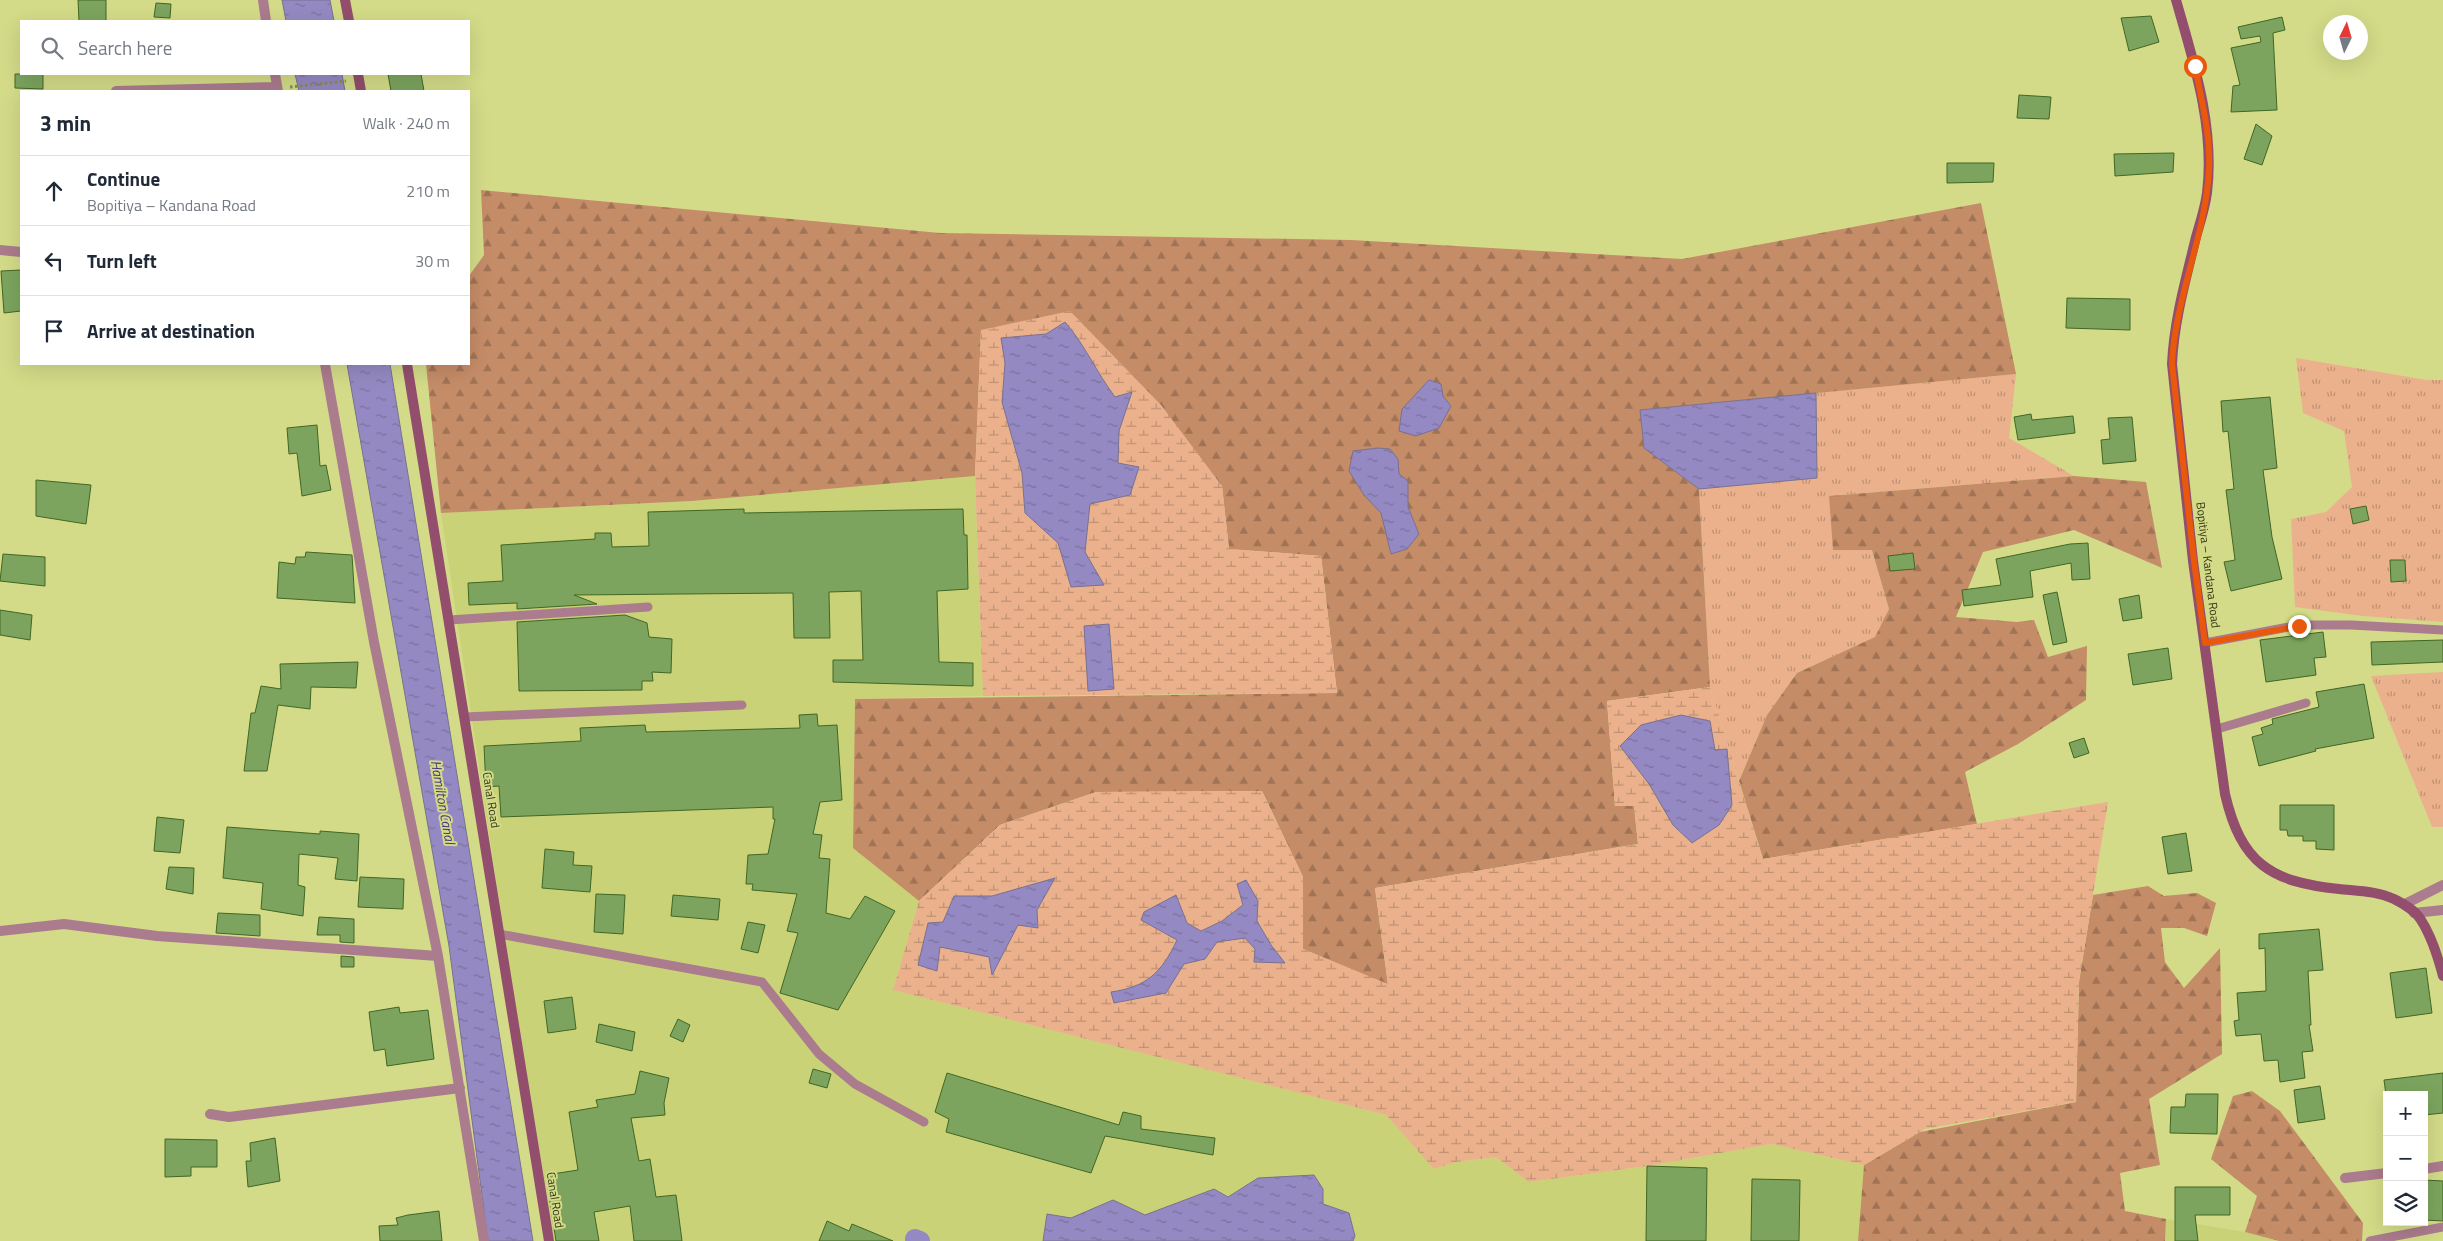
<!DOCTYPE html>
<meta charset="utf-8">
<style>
body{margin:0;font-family:"Titillium Web",sans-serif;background:#f2f2f3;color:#1f2937}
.controls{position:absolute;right:15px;bottom:15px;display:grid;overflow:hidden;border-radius:0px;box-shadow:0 5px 20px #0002}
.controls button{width:45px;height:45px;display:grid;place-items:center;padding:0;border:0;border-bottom:1px solid #e0e1e3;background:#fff;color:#1f2937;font:25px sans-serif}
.compass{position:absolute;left:2323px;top:15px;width:45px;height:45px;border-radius:50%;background:#fff;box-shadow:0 5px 20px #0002;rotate:5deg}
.stop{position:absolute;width:15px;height:15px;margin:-11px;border:4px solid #ea580c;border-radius:50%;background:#fff}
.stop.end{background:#ea580c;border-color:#fff;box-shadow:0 1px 5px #0008}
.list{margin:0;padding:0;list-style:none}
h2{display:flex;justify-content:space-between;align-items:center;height:65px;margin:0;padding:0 20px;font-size:21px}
h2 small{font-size:16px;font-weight:400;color:#747a83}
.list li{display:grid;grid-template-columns:32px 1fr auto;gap:15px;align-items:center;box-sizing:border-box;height:70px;padding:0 20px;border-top:1px solid #e0e1e3}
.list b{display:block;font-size:19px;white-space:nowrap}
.list p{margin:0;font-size:16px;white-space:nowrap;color:#747a83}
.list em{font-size:16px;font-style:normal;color:#747a83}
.icon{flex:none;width:28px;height:28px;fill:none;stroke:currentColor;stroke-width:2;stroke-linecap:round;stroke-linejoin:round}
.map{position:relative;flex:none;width:2443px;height:1241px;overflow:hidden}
.search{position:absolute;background:#fff;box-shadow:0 5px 20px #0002;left:20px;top:20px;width:450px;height:55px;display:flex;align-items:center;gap:12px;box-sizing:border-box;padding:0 18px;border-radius:0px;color:#747a83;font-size:19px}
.panel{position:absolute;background:#fff;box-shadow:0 5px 20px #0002;left:20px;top:90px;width:450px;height:275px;border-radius:0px}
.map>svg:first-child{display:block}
</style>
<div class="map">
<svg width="2443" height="1241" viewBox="0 0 2443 1241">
<defs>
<pattern id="grass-tufts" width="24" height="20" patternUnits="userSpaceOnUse" patternTransform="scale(1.25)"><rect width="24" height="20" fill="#ebb18d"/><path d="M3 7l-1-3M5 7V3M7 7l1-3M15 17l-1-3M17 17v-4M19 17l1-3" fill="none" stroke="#bf9172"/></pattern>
<pattern id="forest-firs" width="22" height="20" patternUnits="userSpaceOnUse" patternTransform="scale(1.25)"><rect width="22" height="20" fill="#c58c68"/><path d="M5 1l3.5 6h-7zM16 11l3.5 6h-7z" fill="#a17355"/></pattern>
<pattern id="wetland-marsh" width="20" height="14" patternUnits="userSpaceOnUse" patternTransform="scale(1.25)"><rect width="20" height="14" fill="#ebb18d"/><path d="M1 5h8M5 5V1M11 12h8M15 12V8" fill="none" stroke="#bf9172"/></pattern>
<pattern id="water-ripples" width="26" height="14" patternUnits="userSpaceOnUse" patternTransform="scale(1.25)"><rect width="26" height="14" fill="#9589c3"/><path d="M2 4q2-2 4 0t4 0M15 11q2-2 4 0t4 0" fill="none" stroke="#7a719d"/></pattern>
</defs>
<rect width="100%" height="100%" fill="#d3db88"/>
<!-- built -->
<path fill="#cad277" d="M 975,476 L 983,696 L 855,699 L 853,847 L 919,901 L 893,990 L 1386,1115 L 1435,1169 L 1456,1162 L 1496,1157 L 1530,1182 L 1647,1166 L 1771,1144 L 1864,1165 L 1858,1241 L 553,1241 L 531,1113 L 441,513 L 692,501 Z
M 2166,1219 L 2245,1232 L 2279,1241 L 2165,1241 Z"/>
<!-- grass -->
<path fill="url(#grass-tufts)" d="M 2296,358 L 2427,380 L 2443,380 L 2443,622 L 2363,616 L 2295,607 L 2291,519 L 2326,512 L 2352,487 L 2344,431 L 2303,413 Z
M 2016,374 L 2009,438 L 2074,476 L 1829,496 L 1872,550 L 1889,609 L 1876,637 L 1797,673 L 1767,715 L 1739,781 L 1710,687 L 1699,489 L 1817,478 L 1816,393 Z
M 2443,672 L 2443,827 L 2432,827 L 2371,676 Z"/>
<!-- forest -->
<path fill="url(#forest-firs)" d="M 481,190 L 940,233 L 1351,240 L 1682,259 L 1981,203 L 2016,374 L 1640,410 L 1644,448 L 1699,489 L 1710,687 L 1607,701 L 1615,806 L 1634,806 L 1638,844 L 1375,888 L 1388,985 L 1303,949 L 1303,877 L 1262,791 L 1096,792 L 1000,825 L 919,901 L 853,848 L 855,699 L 1337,693 L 1321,556 L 1229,549 L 1222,486 L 981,330 L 975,476 L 692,501 L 441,513 L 426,364 L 469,364 L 469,276 L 484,255 Z
M 2074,476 L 2146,482 L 2162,568 L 2074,530 L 1983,552 L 1956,617 L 2017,622 L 2034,620 L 2048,657 L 2087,646 L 2086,700 L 2018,744 L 1965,772 L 1977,824 L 1763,859 L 1739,781 L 1767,715 L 1797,673 L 1875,637 L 1889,609 L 1872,550 L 1833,550 L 1829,496 Z
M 2148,886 L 2164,896 L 2197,893 L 2216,903 L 2207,936 L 2184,928 L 2161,928 L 2165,962 L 2184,988 L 2220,948 L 2222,1054 L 2149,1099 L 2160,1165 L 2120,1173 L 2125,1211 L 2166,1219 L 2165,1241 L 1858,1241 L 1864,1165 L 1920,1132 L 2076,1102 L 2079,982 L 2093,895 Z
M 2252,1091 L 2280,1111 L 2363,1223 L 2362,1241 L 2279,1241 L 2245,1232 L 2257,1196 L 2211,1159 L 2233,1096 Z"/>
<!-- wetland -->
<path fill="url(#wetland-marsh)" d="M 1070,311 L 1161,405 L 1222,486 L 1229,549 L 1321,556 L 1337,693 L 983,696 L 975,476 L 981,330 Z
M 1710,687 L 1763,859 L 2108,802 L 2079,981 L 2076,1102 L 1925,1129 L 1864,1165 L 1771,1144 L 1647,1166 L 1529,1182 L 1496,1157 L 1456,1162 L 1434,1169 L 1386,1115 L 893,990 L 919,901 L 1000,825 L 1096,792 L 1262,791 L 1303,877 L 1303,949 L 1388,984 L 1375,888 L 1638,844 L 1634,806 L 1615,806 L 1607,701 Z"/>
<!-- water -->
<path fill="url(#water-ripples)" stroke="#78718f" d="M 282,0 L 330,0 L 334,21 L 286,21 Z
M 295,74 L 342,74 L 345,91 L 299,91 Z
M 1065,322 C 1085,345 1097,373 1115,397 L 1132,392 L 1119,431 L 1118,463 L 1139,467 L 1130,495 L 1090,504 L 1085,552 L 1104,585 L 1071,587 L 1058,543 L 1025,513 L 1022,473 L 1002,402 L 1005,363 L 1001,338 L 1046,334 Z
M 347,364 L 390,364 L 533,1241 L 488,1241 L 449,946 Z
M 1429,380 L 1441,384 L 1443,396 L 1451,406 L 1439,428 L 1416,436 L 1399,431 L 1402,409 Z
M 1816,393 L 1817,478 L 1699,489 L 1644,448 L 1640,410 Z
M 1378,448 L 1390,449 L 1398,459 L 1399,474 L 1408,481 L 1408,507 L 1419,534 L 1407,549 L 1391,554 L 1381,513 L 1364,495 L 1349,471 L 1353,451 Z
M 1109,624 L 1114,689 L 1088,691 L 1084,626 Z
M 1681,715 L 1710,721 L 1715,750 L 1727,749 L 1732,805 L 1719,825 L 1692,843 L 1673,825 L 1649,784 L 1620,746 L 1641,725 Z
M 1055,878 L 1037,910 L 1038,928 L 1018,925 L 992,975 L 989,957 L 940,947 L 937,971 L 918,965 L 928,923 L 943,922 L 954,896 L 992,896 Z
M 1246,880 L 1258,901 L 1257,921 L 1271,945 L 1285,963 L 1254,962 L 1255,949 L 1245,938 L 1217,942 L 1205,959 L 1184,964 L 1166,993 L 1114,1003 L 1111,992 C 1147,987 1162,972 1177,940 L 1141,920 L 1144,912 L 1176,895 L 1187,923 L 1201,931 L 1222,921 L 1243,905 L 1237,884 Z
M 1314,1175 L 1323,1189 L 1323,1204 L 1349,1213 L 1355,1236 L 1353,1241 L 1043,1241 L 1047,1214 L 1071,1218 L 1113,1200 L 1145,1215 L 1214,1189 L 1228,1197 L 1258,1178 Z"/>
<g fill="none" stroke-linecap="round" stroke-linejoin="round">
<!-- canal -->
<path stroke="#9589c3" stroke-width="20" d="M 915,1239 L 920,1241"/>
</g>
<!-- building -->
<path fill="#7ca45e" stroke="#426723" d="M 78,0 L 106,0 L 106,21 L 79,21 Z
M 156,3 L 171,4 L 170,18 L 154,17 Z
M 2151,16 L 2159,42 L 2129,51 L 2121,18 Z
M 2282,17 L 2285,30 L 2273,33 L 2277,110 L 2231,112 L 2233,86 L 2240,85 L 2231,48 L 2261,42 L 2260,36 L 2241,39 L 2238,27 Z
M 15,74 L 43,74 L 43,89 L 15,88 Z
M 388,74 L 421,74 L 424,91 L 391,91 Z
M 2019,95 L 2051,97 L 2049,119 L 2017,118 Z
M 2256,124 L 2272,136 L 2262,165 L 2244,159 Z
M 2174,153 L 2173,172 L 2115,176 L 2114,154 Z
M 1947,163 L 1994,163 L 1993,182 L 1947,183 Z
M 21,270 L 21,311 L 4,313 L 1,271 Z
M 2067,298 L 2130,299 L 2130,330 L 2066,328 Z
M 2270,397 L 2277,468 L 2263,470 L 2272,537 L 2282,579 L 2231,591 L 2224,562 L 2235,560 L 2226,490 L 2234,489 L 2228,431 L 2223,432 L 2221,401 Z
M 2031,414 L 2032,420 L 2073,416 L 2075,433 L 2018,440 L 2014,417 Z
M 2132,417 L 2136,461 L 2103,464 L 2101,440 L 2110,439 L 2108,418 Z
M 317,425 L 320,466 L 326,465 L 331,490 L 302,496 L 297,453 L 289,454 L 287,428 Z
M 36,480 L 91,485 L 86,524 L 36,516 Z
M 2366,506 L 2369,520 L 2353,524 L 2350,509 Z
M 744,509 L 744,513 L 963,509 L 964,535 L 967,535 L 968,589 L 937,591 L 939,662 L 973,663 L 973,686 L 833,682 L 833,660 L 863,660 L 861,591 L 829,592 L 830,638 L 794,638 L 793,593 L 574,595 L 597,604 L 517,609 L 517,603 L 469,605 L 468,583 L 503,581 L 501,545 L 595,539 L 595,533 L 611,533 L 612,547 L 649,546 L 648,512 Z
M 2088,543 L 2090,579 L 2072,580 L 2071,563 L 2030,571 L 2033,597 L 1964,606 L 1962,590 L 2001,585 L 1996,559 L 2070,544 Z
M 306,552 L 352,555 L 355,603 L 277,598 L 279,562 L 295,564 L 296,557 L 305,557 Z
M 1913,553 L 1915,569 L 1890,571 L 1888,556 Z
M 3,554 L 45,557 L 45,586 L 0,581 Z
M 2390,560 L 2405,560 L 2406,581 L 2391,582 Z
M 2057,592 L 2067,642 L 2053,645 L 2043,595 Z
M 2139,595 L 2142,618 L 2123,621 L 2119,599 Z
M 0,610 L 32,615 L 30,640 L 0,635 Z
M 625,615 L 647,623 L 649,637 L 672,639 L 671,673 L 652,672 L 653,681 L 642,681 L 642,690 L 519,691 L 517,622 Z
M 2323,632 L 2326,657 L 2314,658 L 2316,675 L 2266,682 L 2260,640 Z
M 2443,640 L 2443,662 L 2372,665 L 2371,642 Z
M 2168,648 L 2172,679 L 2133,685 L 2128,654 Z
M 358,662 L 356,688 L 311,687 L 310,709 L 278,705 L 267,771 L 244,771 L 251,713 L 255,713 L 261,686 L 281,689 L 280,664 Z
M 2364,684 L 2374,738 L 2315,749 L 2316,751 L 2259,766 L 2252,737 L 2263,734 L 2261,728 L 2273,724 L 2272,719 L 2319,707 L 2316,692 Z
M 817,714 L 818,726 L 837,725 L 842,800 L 820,802 L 813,834 L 822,835 L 819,858 L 830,859 L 826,913 L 850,919 L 865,896 L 895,911 L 838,1010 L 780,993 L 798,933 L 787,931 L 797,894 L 752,890 L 753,884 L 746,884 L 748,855 L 768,854 L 775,819 L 773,819 L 773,807 L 501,817 L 499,786 L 486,787 L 484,746 L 581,741 L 580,728 L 645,725 L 646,732 L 800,728 L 799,715 Z
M 2084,738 L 2089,753 L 2074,758 L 2069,743 Z
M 2280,805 L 2334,805 L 2334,850 L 2316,849 L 2316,841 L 2303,841 L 2303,836 L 2288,836 L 2287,830 L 2280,830 Z
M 157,817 L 184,820 L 180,853 L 154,851 Z
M 227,827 L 320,834 L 320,831 L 359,834 L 357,881 L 335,879 L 338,858 L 299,854 L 298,885 L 305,887 L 303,916 L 261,909 L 263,883 L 223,878 Z
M 2186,833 L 2192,871 L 2168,874 L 2162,837 Z
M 545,849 L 574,852 L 573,865 L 592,866 L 590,892 L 542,888 Z
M 169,867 L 194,868 L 193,894 L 166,889 Z
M 360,877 L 404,879 L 403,909 L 358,907 Z
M 596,894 L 625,895 L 623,934 L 594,932 Z
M 673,895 L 720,899 L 718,920 L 671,916 Z
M 218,913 L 260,915 L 260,936 L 216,933 Z
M 319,917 L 354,919 L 354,943 L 340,942 L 340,935 L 317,935 Z
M 748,922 L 765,925 L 758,953 L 741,949 Z
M 2319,929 L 2323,970 L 2308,971 L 2311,1025 L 2309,1025 L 2313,1051 L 2302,1052 L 2305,1078 L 2280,1082 L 2278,1060 L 2264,1061 L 2261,1034 L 2236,1036 L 2234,1021 L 2239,1020 L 2237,993 L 2266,991 L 2265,948 L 2259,949 L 2259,934 Z
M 341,956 L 354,957 L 354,967 L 341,967 Z
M 2426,968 L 2432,1013 L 2396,1018 L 2390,973 Z
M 572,997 L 576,1029 L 548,1033 L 544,1001 Z
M 399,1007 L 400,1013 L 428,1010 L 434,1059 L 387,1066 L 385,1049 L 374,1051 L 369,1012 Z
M 678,1019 L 690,1025 L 683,1042 L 670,1036 Z
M 599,1024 L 635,1032 L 632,1051 L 596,1042 Z
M 813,1069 L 831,1074 L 827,1088 L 809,1083 Z
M 640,1071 L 669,1078 L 664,1103 L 665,1115 L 631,1118 L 639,1161 L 650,1159 L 656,1197 L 676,1195 L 682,1241 L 634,1241 L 630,1206 L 594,1212 L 599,1241 L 556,1241 L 546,1175 L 578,1170 L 569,1112 L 598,1107 L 596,1100 L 635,1094 Z
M 947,1073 L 1119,1125 L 1123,1112 L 1141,1116 L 1141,1129 L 1215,1138 L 1213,1155 L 1105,1136 L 1091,1173 L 946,1132 L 949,1119 L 935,1112 Z
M 2443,1073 L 2443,1113 L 2424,1115 L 2424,1095 L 2386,1095 L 2384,1080 Z
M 2320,1086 L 2325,1119 L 2298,1123 L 2294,1090 Z
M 2186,1094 L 2218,1094 L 2217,1134 L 2170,1133 L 2171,1107 L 2185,1107 Z
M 275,1138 L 280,1181 L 248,1187 L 246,1161 L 251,1161 L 250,1143 Z
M 165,1139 L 217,1140 L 217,1167 L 191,1167 L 191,1176 L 165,1177 Z
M 1647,1166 L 1707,1168 L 1706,1241 L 1646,1241 Z
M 1752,1179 L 1800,1180 L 1799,1241 L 1751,1241 Z
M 2424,1180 L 2443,1181 L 2443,1221 L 2424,1220 Z
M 2175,1187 L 2230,1187 L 2230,1215 L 2195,1215 L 2198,1241 L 2175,1241 Z
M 439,1211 L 442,1241 L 380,1241 L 379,1226 L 398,1225 L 396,1218 L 408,1215 Z
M 827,1221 L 849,1231 L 852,1224 L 893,1241 L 819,1241 Z"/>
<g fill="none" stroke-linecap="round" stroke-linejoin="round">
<!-- path -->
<path stroke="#898e52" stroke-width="3" stroke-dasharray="2.5 2.5" stroke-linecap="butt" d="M 290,87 L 346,81"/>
<!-- service -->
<path stroke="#ab7b8e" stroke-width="9" d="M 449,620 L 648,607
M 2205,643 L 2299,625 L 2351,625 L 2443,630
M 465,717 L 742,705
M 2217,729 L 2306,703
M 499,934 L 762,982 L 819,1054 L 855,1084 L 924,1122
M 2370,1241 L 2443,1227"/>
<!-- minor -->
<path stroke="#ab7b8e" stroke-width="10" d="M 263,0 L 266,21
M 275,74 L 278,91
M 116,91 L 277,87
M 0,250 L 21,252
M 325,364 L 374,642 L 438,956 L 484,1241
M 2405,904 L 2443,885
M 2414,913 L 2443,910
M 0,931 L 64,924 L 157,936 L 438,956
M 210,1114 L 229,1117 L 460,1088
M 2424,1169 L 2443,1166
M 2345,1178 L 2387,1173"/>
<!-- secondary -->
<path stroke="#934e6d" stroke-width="10" d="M 345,0 L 349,21
M 2176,0 C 2194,63 2215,127 2207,193 C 2205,208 2200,223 2196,237 C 2186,279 2174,320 2172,364 L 2193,561 L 2225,794 C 2241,863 2270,882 2339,889 C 2358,891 2377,891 2394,899 C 2404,904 2415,910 2421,920 C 2432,937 2438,957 2443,976
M 358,74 L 361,91
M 407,364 L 549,1241"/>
</g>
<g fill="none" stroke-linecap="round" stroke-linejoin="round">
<!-- route -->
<path stroke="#ea580c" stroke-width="6" d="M 2195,66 C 2201,100 2211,134 2209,169 C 2206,235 2175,297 2172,364 L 2194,561 L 2205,643 L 2299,626"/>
</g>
<g text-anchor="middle" stroke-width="4" stroke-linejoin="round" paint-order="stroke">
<!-- street labels -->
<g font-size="12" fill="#363916" stroke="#d3db88">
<text transform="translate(2208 565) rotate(83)" y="4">Bopitiya – Kandana Road</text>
<text transform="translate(491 800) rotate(81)" y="4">Canal Road</text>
<text transform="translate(555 1200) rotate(81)" y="4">Canal Road</text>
</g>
<!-- water labels -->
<g font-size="14" font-style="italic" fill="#48347b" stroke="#d3db88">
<text transform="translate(443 802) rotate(80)" y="5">Hamilton Canal</text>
</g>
</g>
</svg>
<div class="controls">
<button>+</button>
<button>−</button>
<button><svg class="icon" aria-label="layers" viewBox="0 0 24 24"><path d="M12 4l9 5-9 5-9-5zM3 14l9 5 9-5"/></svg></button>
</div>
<svg class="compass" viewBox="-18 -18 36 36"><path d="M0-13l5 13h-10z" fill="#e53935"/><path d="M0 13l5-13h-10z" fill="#747a83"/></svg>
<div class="stop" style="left:2195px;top:66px"></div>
<div class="stop end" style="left:2299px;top:626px"></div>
<div class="search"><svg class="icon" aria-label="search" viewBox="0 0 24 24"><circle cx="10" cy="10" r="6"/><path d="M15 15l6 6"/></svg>Search here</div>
<section class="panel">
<h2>3 min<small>Walk · 240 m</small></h2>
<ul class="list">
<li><svg class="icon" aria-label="ahead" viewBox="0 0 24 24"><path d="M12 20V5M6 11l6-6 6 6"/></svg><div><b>Continue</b><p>Bopitiya – Kandana Road</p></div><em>210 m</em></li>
<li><svg class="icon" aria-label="left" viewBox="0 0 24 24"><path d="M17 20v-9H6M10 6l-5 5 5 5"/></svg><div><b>Turn left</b></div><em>30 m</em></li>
<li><svg class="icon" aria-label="arrive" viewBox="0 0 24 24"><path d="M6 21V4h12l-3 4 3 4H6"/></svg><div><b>Arrive at destination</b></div></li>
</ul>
</section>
</div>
